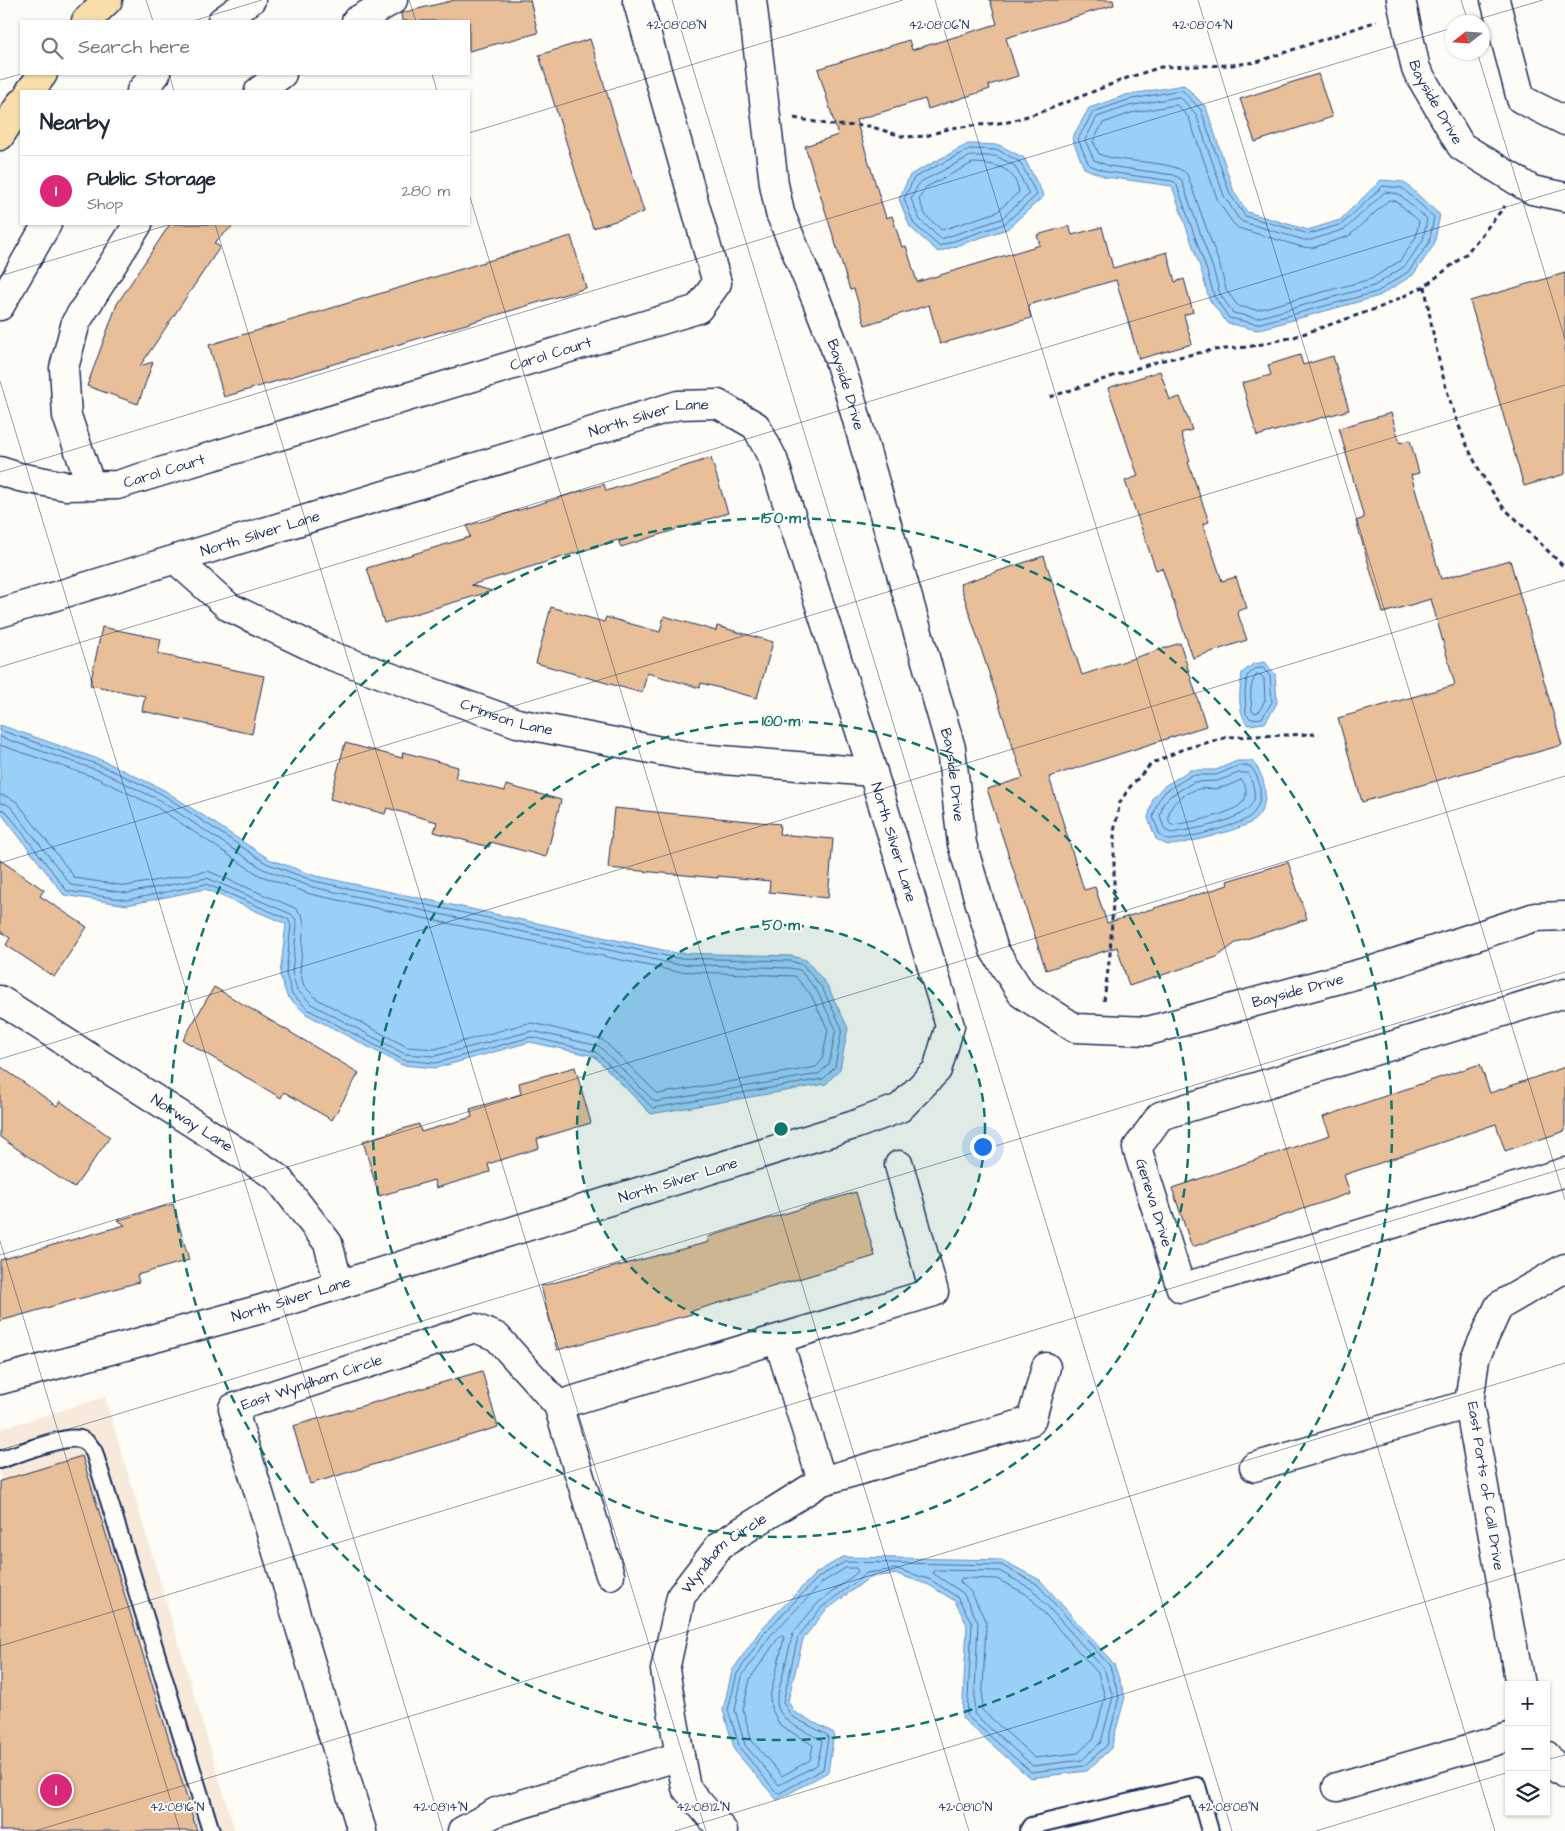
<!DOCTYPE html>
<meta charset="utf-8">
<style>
body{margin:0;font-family:"Architects Daughter",sans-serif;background:#f6f6f7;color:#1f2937}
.controls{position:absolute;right:15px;bottom:15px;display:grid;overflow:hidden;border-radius:0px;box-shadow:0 1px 4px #0004}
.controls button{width:45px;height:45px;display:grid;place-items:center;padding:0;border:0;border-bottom:1px solid #e0e1e3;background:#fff;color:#1f2937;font:25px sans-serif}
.compass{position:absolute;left:1445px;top:15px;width:45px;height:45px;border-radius:50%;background:#fff;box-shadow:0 1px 4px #0004;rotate:253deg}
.you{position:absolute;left:982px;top:1146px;width:18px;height:18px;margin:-12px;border:4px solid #fff;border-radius:50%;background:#1a73e8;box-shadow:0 0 0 8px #1a73e833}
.badge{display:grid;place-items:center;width:32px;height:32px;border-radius:50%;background:#db2777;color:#fff;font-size:16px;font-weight:700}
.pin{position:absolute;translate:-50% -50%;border:2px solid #fff;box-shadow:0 1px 5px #0006}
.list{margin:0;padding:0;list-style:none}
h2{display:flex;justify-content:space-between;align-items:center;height:65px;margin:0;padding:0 20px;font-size:21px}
h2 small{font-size:16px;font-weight:400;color:#747a83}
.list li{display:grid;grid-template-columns:32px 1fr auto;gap:15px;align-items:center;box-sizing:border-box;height:70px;padding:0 20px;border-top:1px solid #e0e1e3}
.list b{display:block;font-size:19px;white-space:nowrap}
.list p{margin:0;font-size:16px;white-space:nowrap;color:#747a83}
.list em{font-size:16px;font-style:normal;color:#747a83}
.icon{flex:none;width:28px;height:28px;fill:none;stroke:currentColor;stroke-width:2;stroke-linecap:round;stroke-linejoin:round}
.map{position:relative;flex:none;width:1565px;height:1831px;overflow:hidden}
.search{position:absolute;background:#fff;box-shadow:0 1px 4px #0004;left:20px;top:20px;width:450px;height:55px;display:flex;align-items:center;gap:12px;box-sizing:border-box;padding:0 18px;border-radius:0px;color:#747a83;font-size:19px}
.panel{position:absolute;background:#fff;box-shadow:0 1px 4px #0004;left:20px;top:90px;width:450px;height:135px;border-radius:0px}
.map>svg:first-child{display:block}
</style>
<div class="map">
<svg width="1565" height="1831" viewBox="0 0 1565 1831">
<rect width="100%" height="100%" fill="#fdfcf7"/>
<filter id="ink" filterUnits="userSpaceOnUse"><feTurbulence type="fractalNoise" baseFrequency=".02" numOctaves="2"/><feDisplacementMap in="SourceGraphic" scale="10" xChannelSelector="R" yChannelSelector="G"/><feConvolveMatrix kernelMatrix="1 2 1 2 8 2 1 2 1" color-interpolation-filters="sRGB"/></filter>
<g filter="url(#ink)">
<!-- built -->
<path fill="#f7eada" d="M 105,1397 L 235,1831 L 0,1831 L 0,1429 Z"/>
<!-- water -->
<path fill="#9acff8" stroke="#678fba" d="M 1184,85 L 1206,107 L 1234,192 L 1247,212 L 1308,230 L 1340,220 L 1381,180 L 1404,182 L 1440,215 L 1434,245 L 1413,275 L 1379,296 L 1257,330 L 1227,323 L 1209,299 L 1202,273 L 1172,186 L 1106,177 L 1084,168 L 1072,138 L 1089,108 L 1126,95 Z
M 968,144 L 999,145 L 1024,158 L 1044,196 L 1007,229 L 938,252 L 910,227 L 899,199 L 910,175 Z
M 1265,662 L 1275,674 L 1277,703 L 1265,723 L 1248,725 C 1236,710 1240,691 1242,673 L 1253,664 Z
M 0,725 L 104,761 L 164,790 L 269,859 L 316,876 L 677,953 L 792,956 L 806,960 L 827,985 L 848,1028 L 840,1069 L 826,1084 L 651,1114 L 594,1056 L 530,1042 L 436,1068 L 402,1065 L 306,1014 L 287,996 L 280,975 L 286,924 L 205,889 L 127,905 L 64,895 L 0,812 Z
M 1237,761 L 1252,761 C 1267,777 1272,807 1252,822 C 1242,829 1182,845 1170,845 C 1165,845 1160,841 1156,839 L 1148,818 L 1153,798 L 1163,787 L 1190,770 L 1216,770 Z
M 843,1557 L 1002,1560 L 1040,1580 L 1114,1664 L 1125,1697 L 1111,1748 L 1087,1771 L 1030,1778 L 962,1718 L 967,1625 L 955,1601 L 929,1585 L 897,1574 L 870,1577 L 825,1611 L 803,1639 L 788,1701 L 794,1712 L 834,1733 L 828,1772 L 777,1800 L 735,1751 L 723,1710 L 732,1671 L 761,1629 L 816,1573 Z"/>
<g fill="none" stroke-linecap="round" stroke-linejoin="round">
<!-- shore -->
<path stroke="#4e6f9c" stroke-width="1" d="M 1182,90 L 1201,110 L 1230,194 L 1245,216 L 1309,234 L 1342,224 L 1383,186 L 1402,188 L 1434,217 L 1429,243 L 1409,271 L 1377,292 L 1257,324 L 1229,318 L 1214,296 L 1207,271 L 1176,183 L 1172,181 L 1108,172 L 1089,165 L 1078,139 L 1093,112 L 1128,100 Z
M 1180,97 L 1196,114 L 1224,196 L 1238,218 L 1243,222 L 1304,240 L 1311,240 L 1345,229 L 1385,192 L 1399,194 L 1427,219 L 1423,240 L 1405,266 L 1374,286 L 1257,318 L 1233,313 L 1220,294 L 1213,269 L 1181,179 L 1174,175 L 1109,166 L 1094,160 L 1085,140 L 1097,117 L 1129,106 Z
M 1177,105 L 1189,118 L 1218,201 L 1232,222 L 1238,228 L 1302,247 L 1312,248 L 1349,236 L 1389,200 L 1396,201 L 1419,221 L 1416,237 L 1400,261 L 1371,279 L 1257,310 L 1238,306 L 1226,290 L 1220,266 L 1187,174 C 1171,159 1121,164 1099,154 L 1093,141 L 1103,123 L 1131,113 Z
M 970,149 L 998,150 L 1020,162 L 1037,195 L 1004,224 L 939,246 L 914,224 L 904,199 L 914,178 Z
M 971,156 L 996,156 L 1015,166 L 1029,194 L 1001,219 L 941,239 L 920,220 L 911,199 L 919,183 Z
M 973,163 C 996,164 1014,166 1019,192 L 997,212 L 942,230 L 926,216 L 919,200 L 925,188 Z
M 1263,668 L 1270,676 L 1272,702 L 1262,718 L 1251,719 L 1246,714 L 1245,692 L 1247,676 L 1255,669 Z
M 1257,675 L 1261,675 L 1264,679 L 1265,700 L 1259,712 L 1254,713 L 1252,711 C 1251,700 1248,683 1257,675 Z
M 0,730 L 102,766 L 162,794 L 266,863 L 314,881 L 676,958 L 791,961 L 803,965 L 822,988 L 842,1028 L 835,1067 L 823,1079 L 653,1108 L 596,1052 L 531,1037 L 436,1063 L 403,1060 L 309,1010 L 292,994 L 286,974 L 291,925 L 288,919 L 206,884 L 127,900 L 67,891 L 6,811 L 0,809
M 0,737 L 100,771 L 159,800 L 263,869 L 312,887 L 675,964 L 790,968 L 800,970 L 817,991 L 836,1029 L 829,1064 L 819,1074 L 655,1102 L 599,1046 L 532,1031 L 435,1056 L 405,1054 L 313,1005 L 297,990 L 292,973 L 297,924 L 295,918 L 291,914 L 207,878 L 127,893 L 71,885 L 11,807 L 6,804 L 0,803
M 0,745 L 97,778 L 155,806 L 259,875 L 310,894 L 673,971 L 795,976 L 811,995 L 828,1030 L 822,1060 L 816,1067 L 658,1094 L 603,1040 L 533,1023 L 524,1024 L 435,1049 L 407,1047 L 317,999 L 304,986 L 300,973 L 304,922 L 302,915 L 295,908 L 208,871 L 126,886 L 75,878 L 17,802 L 8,797 L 0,795
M 1238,766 L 1250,766 C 1263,780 1265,806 1248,818 C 1239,825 1182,840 1170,840 C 1167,840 1163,837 1160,835 L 1153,817 L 1158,801 L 1166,791 L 1192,775 L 1216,775 Z
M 1239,773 L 1248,773 C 1252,781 1257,794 1253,802 C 1242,823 1192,829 1171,833 L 1165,830 L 1160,817 L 1163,804 L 1170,796 L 1194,782 L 1217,781 Z
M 1241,780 C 1246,784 1246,788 1246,794 C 1247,814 1189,822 1173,825 L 1170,824 C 1164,808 1180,795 1195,790 C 1202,787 1211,790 1219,788 C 1226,787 1234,783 1241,780 Z
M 845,1562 L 1001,1565 L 1037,1584 L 1110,1666 L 1119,1697 L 1107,1745 L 1084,1766 L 1031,1772 L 967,1716 L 972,1623 L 957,1597 L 931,1580 L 897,1569 L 867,1573 L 821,1608 L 798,1637 L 783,1702 L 791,1716 L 827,1735 L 828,1738 L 823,1769 L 780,1793 L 777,1793 L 740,1748 L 728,1710 L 737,1674 L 765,1632 L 819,1577 Z
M 846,1568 L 856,1568 L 858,1572 L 818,1603 L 793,1633 L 777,1698 C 775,1721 804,1730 820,1739 L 822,1741 L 817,1765 L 779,1785 L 745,1745 L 735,1710 L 742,1676 L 770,1636 L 823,1582 Z
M 935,1570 L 999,1571 L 1032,1589 L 1104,1669 L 1113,1697 L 1101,1742 L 1082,1760 L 1033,1766 L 974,1714 L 978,1622 L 963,1593 L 934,1574 L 933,1572 Z
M 962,1578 L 997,1579 L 1028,1595 L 1098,1673 L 1105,1697 L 1094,1738 L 1078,1753 L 1035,1758 L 982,1710 L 986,1622 L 971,1592 L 960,1582 Z
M 780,1636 L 783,1636 L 784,1638 L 770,1697 L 771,1708 L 780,1725 L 813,1745 L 810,1760 L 782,1776 L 752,1741 L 743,1710 L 750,1679 Z"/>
</g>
<!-- building -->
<path fill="#e8bf98" stroke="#1b2f5e" d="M 455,0 L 530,0 L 538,33 L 469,51 L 469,21 L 402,21 L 401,13 Z
M 990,0 L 1113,0 L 1114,5 L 1006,38 L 1018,76 L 989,85 L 990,89 L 928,109 L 925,99 L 856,120 L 886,218 L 892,216 L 902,247 L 906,246 L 917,282 L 1040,245 L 1037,235 L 1069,226 L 1072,235 L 1102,227 L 1113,268 L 1167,252 L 1175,282 L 1184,279 L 1193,312 L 1184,315 L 1192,344 L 1139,359 L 1116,280 L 1028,305 L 1031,318 L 940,344 L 929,305 L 865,325 L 854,289 L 850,290 L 805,146 L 838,135 L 818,69 L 909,40 L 912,50 L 997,24 Z
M 590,39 L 644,212 L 593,228 L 539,55 Z
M 1318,74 L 1332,117 L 1255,142 L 1240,99 Z
M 170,224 L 235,224 L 214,243 L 220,247 L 140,366 L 153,362 L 138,404 L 87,386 L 117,304 Z
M 571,236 L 586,288 L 224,397 L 209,345 Z
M 1565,273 L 1565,474 L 1524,486 L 1470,301 Z
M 1300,355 L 1303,365 L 1333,356 L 1349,410 L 1257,436 L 1242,383 L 1271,375 L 1268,365 Z
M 1160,371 L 1170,400 L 1180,397 L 1192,430 L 1181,433 L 1190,461 L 1188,462 L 1209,522 L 1203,524 L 1222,581 L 1236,577 L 1247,608 L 1237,611 L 1247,640 L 1193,658 L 1162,568 L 1156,570 L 1125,481 L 1138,476 L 1108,388 Z
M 1391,413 L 1400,443 L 1410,440 L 1419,473 L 1411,475 L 1441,579 L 1510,560 L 1562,745 L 1362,802 L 1338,718 L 1455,685 L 1431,599 L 1383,613 L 1356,521 L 1364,518 L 1339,428 Z
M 711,458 L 728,513 L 621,547 L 618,540 L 471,585 L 492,591 L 384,623 L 367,568 L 470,537 L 467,526 L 604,484 L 606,491 Z
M 1044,556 L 1082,675 L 1180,643 L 1206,726 L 1049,777 L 1084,890 L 1095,887 L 1107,923 L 1228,885 L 1227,881 L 1288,862 L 1307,919 L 1237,942 L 1217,957 L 1129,986 L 1117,947 L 1046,970 L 987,789 L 1023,778 L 960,584 Z
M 551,607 L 604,622 L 606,617 L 660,632 L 664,616 L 716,631 L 717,626 L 773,642 L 757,698 L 701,683 L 700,688 L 647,673 L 642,693 L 536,663 Z
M 102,627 L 161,639 L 158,654 L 264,676 L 252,734 L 142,711 L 145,696 L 90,685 Z
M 345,743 L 402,758 L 403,752 L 458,767 L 455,778 L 505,791 L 506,785 L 561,800 L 546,857 L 491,842 L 489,847 L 434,832 L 437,822 L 387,808 L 385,814 L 330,799 Z
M 614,808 L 780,824 L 779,834 L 833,839 L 828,898 L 769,892 L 770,881 L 718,876 L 718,878 L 608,868 Z
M 0,860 L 44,890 L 40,896 L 87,927 L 54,977 L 6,945 L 10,938 L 0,931 Z
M 214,987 L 359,1073 L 332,1120 L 284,1092 L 281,1098 L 183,1040 Z
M 1480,1064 L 1490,1093 L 1565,1067 L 1565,1131 L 1505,1151 L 1496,1124 L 1344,1175 L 1350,1193 L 1192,1247 L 1172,1188 L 1330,1135 L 1323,1117 Z
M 0,1066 L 57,1106 L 60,1101 L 110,1137 L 74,1188 L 0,1137 Z
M 575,1067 L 591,1123 L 537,1139 L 539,1148 L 488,1164 L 490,1172 L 436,1188 L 434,1180 L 379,1196 L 363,1141 L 419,1124 L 421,1132 L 472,1117 L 470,1109 L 521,1094 L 519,1083 Z
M 856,1192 L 875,1256 L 692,1311 L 692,1314 L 557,1350 L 541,1286 L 709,1242 L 708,1237 Z
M 173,1204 L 189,1260 L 137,1275 L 139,1282 L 0,1321 L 0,1260 L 125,1225 L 118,1220 Z
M 482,1371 L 498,1427 L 310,1484 L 293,1426 Z
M 82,1456 L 197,1831 L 0,1831 L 0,1481 Z"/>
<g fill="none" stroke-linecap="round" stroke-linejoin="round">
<defs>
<path id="lane" d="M 0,1460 C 18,1454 62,1435 80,1439 C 87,1441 90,1446 94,1452 L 211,1831
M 1028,1831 L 1031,1826 L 1197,1786 L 1210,1831"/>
<g id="street">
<path id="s1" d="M 752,0 L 774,184 L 780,213 L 816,299 L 834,345 L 849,392 L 951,748 L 962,844 L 994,950 L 1022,994 L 1075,1028 L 1148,1031 L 1373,970 L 1535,917 L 1565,916"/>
<path id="s2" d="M 1401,0 L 1416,69 L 1461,146 L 1532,190 L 1565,197"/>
<path d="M 1495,0 L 1521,99 L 1565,121"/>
<path d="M 356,21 L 393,0"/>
<path d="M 259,91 L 282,74"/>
<path id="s3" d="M 0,471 L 19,477 L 66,486 L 117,485 L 698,309 L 717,283 L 637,0"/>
<path d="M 91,486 L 67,416 L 64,368 L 76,322 L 138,224"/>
<path id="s4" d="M 176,560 L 229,607 L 329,655 L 517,723 L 697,758 L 873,772"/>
<path id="s5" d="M 0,613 L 678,405 L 718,404 L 756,426 L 773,459 L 867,753 L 950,1026 L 937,1070 L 900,1108 L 854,1125 L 258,1310 L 0,1380"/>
<path id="s6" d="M 1565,993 L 1160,1116 L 1137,1148 L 1181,1288 L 1565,1172"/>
<path id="s7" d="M 0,1000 L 277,1177 L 328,1243 L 339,1285"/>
<path d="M 778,1339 L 822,1481"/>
<path d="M 558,1405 L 934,1292 L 899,1165"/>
<path d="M 1254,1467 L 1469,1404"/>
<path d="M 1520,1685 L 1469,1404 L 1475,1358 L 1499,1306 L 1565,1268"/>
<path d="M 1546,1755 L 1555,1767 L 1565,1774"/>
<path d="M 1337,1787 L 1509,1737"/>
<path id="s8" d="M 362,1831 L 233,1408 L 475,1328 L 497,1337 L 558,1405 L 610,1575"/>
<path d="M 462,1831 L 496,1812 L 680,1756"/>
<path id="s9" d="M 723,1831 L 686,1788 L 680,1756 L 665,1670 L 681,1596 L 720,1545 L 822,1481 L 1031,1421 L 1046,1367"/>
</g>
<path id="secondary" d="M 222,21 L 251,0
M 141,91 L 156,74
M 0,306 L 47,224"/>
<path id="highway" d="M 86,21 L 108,0
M 30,91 L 43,74
M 0,136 L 21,103"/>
</defs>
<!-- lane casing -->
<use href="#lane" stroke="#1b2f5e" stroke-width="20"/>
<!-- street casing -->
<use href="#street" stroke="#1b2f5e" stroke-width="31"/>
<!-- secondary casing -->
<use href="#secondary" stroke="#1b2f5e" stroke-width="31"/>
<!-- highway casing -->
<use href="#highway" stroke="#1b2f5e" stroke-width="31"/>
<!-- path -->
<path stroke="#1b2f5e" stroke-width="3" stroke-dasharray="5 4" stroke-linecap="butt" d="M 794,118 L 832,125 L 869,126 L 905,137 L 926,136 L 951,128 L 1008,122 L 1047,110 L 1127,78 L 1161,67 L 1232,65 L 1257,62 L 1377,21
M 1425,286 C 1436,360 1454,438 1498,500 C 1503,509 1512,515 1519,522 C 1534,537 1550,553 1565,568
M 1050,397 L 1159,361 L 1213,350 L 1248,347 L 1294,337 L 1381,307 L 1425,286 L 1465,255 L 1505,206
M 1104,1001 L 1110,954 L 1114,885 L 1114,832 L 1120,802 L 1130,787 L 1151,764 L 1183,749 L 1228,737 L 1315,734"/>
<!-- lane -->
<use href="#lane" stroke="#fdfcf7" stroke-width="16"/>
<!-- street -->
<use href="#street" stroke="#fdfcf7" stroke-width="28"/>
<!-- secondary -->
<use href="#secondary" stroke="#fdfcf7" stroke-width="28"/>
<!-- highway -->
<use href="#highway" stroke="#f9deab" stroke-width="28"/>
</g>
</g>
<!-- ticks -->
<path fill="none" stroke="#1b2f5e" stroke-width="1" stroke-opacity="0.45" d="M 146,0 L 153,21M 409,0 L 416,21M 672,0 L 1232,1831M 935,0 L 1495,1831M 1198,0 L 1565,1200M 1461,0 L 1468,22M 193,21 L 262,0M 1469,22 L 1543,0M 1477,52 L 1565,339M 169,74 L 174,91M 432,74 L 437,91M 0,80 L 21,74M 469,133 L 903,0M 469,194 L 969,1831M 215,224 L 706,1831M 0,276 L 171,224M 0,381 L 443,1831M 0,472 L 1452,28M 0,667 L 1565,189M 0,863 L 1565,385M 0,1059 L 1565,580M 0,1241 L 180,1831M 0,1255 L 1565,776M 0,1450 L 1565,972M 0,1646 L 1565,1168M 1546,1760 L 1565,1755M 35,1831 L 1565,1363M 675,1831 L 1565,1559M 1316,1831 L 1509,1772"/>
<!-- distance rings -->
<circle cx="781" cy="1129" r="204" fill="#0f766e" fill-opacity=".12"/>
<g fill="none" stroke="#0f766e" stroke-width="2.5" stroke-dasharray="9 6">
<circle cx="781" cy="1129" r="204"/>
<circle cx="781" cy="1129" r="408"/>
<circle cx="781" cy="1129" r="611"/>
</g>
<g text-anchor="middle" stroke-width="4" stroke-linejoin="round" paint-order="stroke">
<!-- street labels -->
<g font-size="15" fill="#1b2f5e" stroke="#fdfcf7">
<text dy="5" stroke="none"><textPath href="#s2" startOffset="109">Bayside Drive</textPath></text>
<text dy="5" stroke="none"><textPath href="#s3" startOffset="572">Carol Court</textPath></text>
<text dy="5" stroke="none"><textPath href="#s1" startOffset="399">Bayside Drive</textPath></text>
<text dy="5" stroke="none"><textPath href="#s5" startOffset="678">North Silver Lane</textPath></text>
<text dy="5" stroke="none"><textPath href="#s3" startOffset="168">Carol Court</textPath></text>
<text dy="5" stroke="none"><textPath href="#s5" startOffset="272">North Silver Lane</textPath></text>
<text dy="5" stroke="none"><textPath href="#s4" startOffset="370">Crimson Lane</textPath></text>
<text dy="5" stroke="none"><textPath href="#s1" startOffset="804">Bayside Drive</textPath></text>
<text dy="5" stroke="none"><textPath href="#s5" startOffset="1232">North Silver Lane</textPath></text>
<text dy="5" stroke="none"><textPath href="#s1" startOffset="1328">Bayside Drive</textPath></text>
<text dy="5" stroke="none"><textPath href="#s7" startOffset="228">Norway Lane</textPath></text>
<text transform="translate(678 1180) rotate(-17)" y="5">North Silver Lane</text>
<text dy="5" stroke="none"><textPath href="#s6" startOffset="520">Geneva Drive</textPath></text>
<text transform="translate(291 1299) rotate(-17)" y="5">North Silver Lane</text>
<text dy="5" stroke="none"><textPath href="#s8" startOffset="525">East Wyndham Circle</textPath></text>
<text transform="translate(1486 1486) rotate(81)" y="5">East Ports of Call Drive</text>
<text dy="5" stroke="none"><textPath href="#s9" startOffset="314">Wyndham Circle</textPath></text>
</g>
</g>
<g font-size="12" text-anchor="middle" fill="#1b2f5e" stroke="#fdfcf7" stroke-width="4" stroke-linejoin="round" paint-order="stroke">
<text x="676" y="29">42°08'08"N</text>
<text x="939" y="29">42°08'06"N</text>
<text x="1202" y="29">42°08'04"N</text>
<text x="177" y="1811">42°08'16"N</text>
<text x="440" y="1811">42°08'14"N</text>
<text x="703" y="1811">42°08'12"N</text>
<text x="965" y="1811">42°08'10"N</text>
<text x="1228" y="1811">42°08'08"N</text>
</g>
<circle cx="781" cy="1129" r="8" fill="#0f766e" stroke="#fdfcf7" stroke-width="2.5"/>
<g font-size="15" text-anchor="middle" font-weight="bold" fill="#0f766e" stroke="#fdfcf7" stroke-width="4" stroke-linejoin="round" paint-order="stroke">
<text x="781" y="523">150 m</text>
<text x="781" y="726">100 m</text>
<text x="781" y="930">50 m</text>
</g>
</svg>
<div class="controls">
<button>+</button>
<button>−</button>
<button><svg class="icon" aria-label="layers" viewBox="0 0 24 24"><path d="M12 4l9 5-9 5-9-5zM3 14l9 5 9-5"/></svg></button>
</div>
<svg class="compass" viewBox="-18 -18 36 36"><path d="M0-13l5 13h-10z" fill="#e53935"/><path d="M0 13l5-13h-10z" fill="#747a83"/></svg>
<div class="you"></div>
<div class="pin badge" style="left:56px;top:1790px">1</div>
<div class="search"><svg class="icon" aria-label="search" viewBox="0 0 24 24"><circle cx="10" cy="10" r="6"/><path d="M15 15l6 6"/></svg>Search here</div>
<section class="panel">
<h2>Nearby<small></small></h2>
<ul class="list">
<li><span class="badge">1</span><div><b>Public Storage</b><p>Shop</p></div><em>280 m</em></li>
</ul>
</section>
</div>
